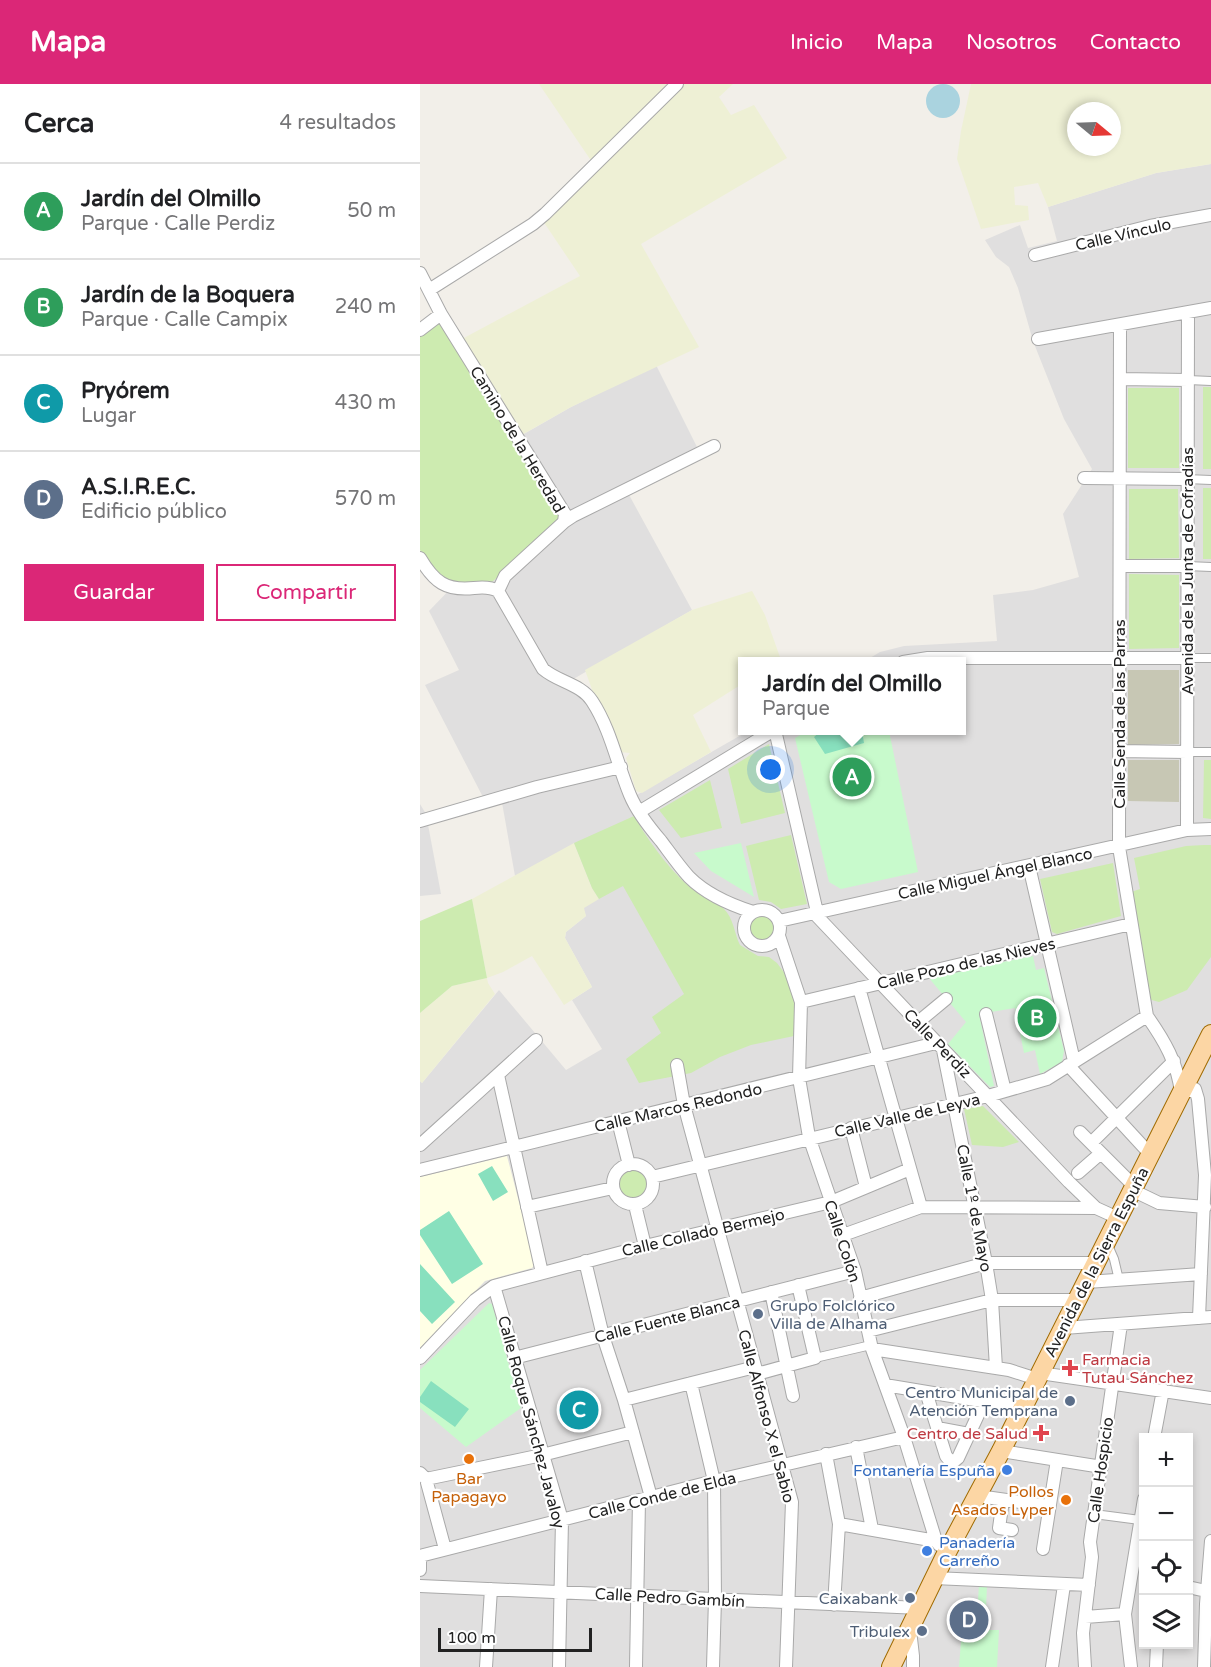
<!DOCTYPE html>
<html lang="es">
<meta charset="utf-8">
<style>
body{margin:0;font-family:"Varela Round",sans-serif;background:#f6f6f6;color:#202124}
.controls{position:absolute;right:18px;bottom:18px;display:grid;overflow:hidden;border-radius:0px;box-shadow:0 3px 9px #0003}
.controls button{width:54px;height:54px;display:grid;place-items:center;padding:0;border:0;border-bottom:2px solid #e0e0e0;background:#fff;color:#202124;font:30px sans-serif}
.compass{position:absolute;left:647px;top:18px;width:54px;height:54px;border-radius:50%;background:#fff;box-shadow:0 3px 9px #0003;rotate:109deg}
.scale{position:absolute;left:18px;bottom:15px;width:154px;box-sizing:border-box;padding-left:6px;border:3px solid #222;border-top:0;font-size:16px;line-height:21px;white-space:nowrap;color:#222;-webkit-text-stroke:4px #fff;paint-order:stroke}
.you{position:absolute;left:351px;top:686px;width:21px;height:21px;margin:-15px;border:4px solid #fff;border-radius:50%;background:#1a73e8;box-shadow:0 0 0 9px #1a73e833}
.badge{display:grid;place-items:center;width:39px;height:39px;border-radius:50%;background:#db2777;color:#fff;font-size:20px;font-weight:700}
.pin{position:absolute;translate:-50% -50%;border:3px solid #fff;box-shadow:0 2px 6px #0006}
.popup{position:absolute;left:318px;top:573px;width:228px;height:78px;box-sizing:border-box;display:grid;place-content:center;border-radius:0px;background:#fff;filter:drop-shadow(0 2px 4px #0005);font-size:20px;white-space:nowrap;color:#757577}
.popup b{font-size:22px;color:#202124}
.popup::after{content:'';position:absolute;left:50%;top:100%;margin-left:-12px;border:12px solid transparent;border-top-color:#fff}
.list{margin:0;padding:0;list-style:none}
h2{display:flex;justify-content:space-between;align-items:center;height:78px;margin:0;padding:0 24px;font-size:26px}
h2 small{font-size:20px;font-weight:400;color:#757577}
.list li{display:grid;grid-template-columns:39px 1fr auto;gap:18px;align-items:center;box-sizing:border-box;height:96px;padding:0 24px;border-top:2px solid #e0e0e0}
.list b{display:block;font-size:22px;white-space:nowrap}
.list p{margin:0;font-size:20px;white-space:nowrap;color:#757577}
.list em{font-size:20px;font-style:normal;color:#757577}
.actions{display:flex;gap:12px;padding:18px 24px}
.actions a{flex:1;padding:14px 0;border:2px solid #db2777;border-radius:0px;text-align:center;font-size:21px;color:#db2777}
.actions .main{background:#db2777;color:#fff}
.icon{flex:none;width:33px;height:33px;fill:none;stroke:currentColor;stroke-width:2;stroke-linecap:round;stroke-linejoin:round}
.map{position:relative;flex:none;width:791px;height:1583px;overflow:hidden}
header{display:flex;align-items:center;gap:36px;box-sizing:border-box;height:84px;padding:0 30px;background:#db2777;color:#fff}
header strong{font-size:28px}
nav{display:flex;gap:33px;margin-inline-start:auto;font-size:21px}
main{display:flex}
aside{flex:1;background:#fff}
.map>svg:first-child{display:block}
</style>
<header>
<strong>Mapa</strong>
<nav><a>Inicio</a><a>Mapa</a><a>Nosotros</a><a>Contacto</a></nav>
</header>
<main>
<aside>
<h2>Cerca<small>4 resultados</small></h2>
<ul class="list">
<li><span class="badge" style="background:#2e9e5b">A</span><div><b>Jardín del Olmillo</b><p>Parque · Calle Perdiz</p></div><em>50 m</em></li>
<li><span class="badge" style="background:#2e9e5b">B</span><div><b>Jardín de la Boquera</b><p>Parque · Calle Campix</p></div><em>240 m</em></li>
<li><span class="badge" style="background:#0f9aa8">C</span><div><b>Pryórem</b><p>Lugar</p></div><em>430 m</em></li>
<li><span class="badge" style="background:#5c6f8a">D</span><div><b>A.S.I.R.E.C.</b><p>Edificio público</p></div><em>570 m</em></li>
</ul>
<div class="actions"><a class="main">Guardar</a><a>Compartir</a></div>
</aside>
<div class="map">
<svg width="791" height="1583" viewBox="0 0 791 1583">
<rect width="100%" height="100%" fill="#f2efe9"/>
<!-- residential -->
<path fill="#e0dfdf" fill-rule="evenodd" d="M 791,80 L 791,1583 L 0,1583 L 0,997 L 2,999 L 79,906 L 146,986 L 182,965 L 152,916 L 172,903 L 145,854 L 146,848 L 166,832 L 163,824 L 172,804 L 154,760 L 95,792 L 81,713 L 65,717 L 5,601 L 39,586 L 9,527 L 35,500 L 95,355 L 151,323 L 236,281 L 282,373 L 208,409 L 272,526 L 150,597 L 162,601 L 215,712 L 328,647 L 542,646 L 542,578 L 445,577 L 460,568 L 484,562 L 577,557 L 573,511 L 613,506 L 659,493 L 643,430 L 672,385 L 644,335 L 613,257 L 598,204 L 589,183 L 576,173 L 565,156 L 600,141 L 608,164 L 637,157 L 628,123 L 736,89 ZM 724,1354 L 768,1354 L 768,1560 L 724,1560 Z
M 0,720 L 6,730 L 21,810 L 0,812 Z"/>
<!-- education -->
<path fill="#ffffe5" d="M 87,1072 L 115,1180 L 112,1184 L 65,1197 L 0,1264 L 0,1093 Z"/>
<!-- construction -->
<path fill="#c7c7b4" d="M 708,586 L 759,586 L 759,660 L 708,661 Z
M 708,676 L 759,676 L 759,718 L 708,717 Z"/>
<!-- farmland -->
<path fill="#eef0d5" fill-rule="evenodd" d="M 119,0 L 253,0 L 172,78 Z
M 261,0 L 313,0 L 299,13 L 311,31 L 334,21 L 367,74 L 221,160 L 279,263 L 151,323 L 100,352 L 42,255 L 160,192 L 123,137 Z
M 551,0 L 791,0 L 791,80 L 736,89 L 628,123 L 618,99 L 594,103 L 595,121 L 608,122 L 609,136 L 561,145 L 537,75 L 541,47 ZM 656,27 L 692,27 L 692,63 L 656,63 Z
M 332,507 L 345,531 L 361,576 L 322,578 L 322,600 L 273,631 L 291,668 L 222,709 L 216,707 L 206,674 L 210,669 L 200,668 L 175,614 L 165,586 L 272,526 Z
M 154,759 L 172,804 L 179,815 L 164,824 L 166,832 L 146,848 L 145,854 L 172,903 L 144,921 L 112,872 L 83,888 L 67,894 L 68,899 L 75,910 L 2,999 L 0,997 L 0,929 L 32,902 L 67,894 L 52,815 Z"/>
<!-- grass -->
<path fill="#cdebb0" d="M 22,237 L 140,429 L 138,439 L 72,498 L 35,500 L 14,488 L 0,466 L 0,252 Z
M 783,303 L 791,303 L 791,385 L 783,385 Z
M 708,304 L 759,304 L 759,384 L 708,384 Z
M 783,404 L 791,404 L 791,475 L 783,475 Z
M 709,405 L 758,405 L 759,474 L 709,475 Z
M 709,490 L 759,491 L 759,564 L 709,565 Z
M 349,660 L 365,729 L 321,740 L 308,685 Z
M 784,676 L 791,676 L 791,735 L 783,734 Z
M 290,696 L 302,744 L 261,754 L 239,726 Z
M 214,732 C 229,758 254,793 279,810 C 286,815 296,818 303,824 C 314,834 314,849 320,861 L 338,872 L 349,873 L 357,879 L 366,891 L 377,920 L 374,952 L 331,961 L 300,973 L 271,989 L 219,999 L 206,975 L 241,949 L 232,933 L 264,910 L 203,802 L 179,815 L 172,804 L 154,759 Z
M 371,751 L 387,820 L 361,825 L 351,818 L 339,816 L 326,762 Z
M 784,761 L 791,761 L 791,873 L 767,906 L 739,918 L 728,915 L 711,808 L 720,805 L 714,774 L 766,762 Z
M 693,779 L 701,832 L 637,850 L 632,848 L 620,795 Z
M 52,815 L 67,894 L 32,902 L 0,929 L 0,837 Z
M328 844a13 13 0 1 1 26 0a13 13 0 1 1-26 0Z
M 563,1022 L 599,1058 L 583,1063 L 552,1061 L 544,1025 Z
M197 1101a17 17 0 1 1 34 0a17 17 0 1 1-34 0Z"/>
<!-- park -->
<path fill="#c8facc" d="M 387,647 L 469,647 L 498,788 L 421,805 L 409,798 L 375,654 Z
M 321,759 L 334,813 L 291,787 L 274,769 Z
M 613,872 L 616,886 L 624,884 L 644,967 L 642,978 L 620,990 L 615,966 L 604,969 L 595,924 L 559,930 L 574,1002 L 570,1003 L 528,960 L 546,938 L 508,893 Z
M 69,1219 L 72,1220 L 101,1324 L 46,1363 L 0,1324 L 0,1286 Z
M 559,1501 L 567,1502 L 565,1546 L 579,1546 L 577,1583 L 539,1583 L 542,1544 L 556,1545 Z"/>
<!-- pitch -->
<path fill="#88e0be" d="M 401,647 L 442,647 L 444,659 L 405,670 L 394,653 Z
M 72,1082 L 88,1108 L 73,1117 L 58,1090 Z
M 29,1127 L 63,1180 L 32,1200 L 0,1151 L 0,1146 Z
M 0,1180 L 35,1218 L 12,1240 L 0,1227 Z
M 11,1297 L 49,1325 L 35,1343 L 0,1318 L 0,1313 Z"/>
<!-- water -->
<path fill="#aad3df" d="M506 17a17 17 0 1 1 34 0a17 17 0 1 1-34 0Z"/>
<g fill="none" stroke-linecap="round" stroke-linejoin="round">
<defs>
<path id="pedestrian" d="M 768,296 L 791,297
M 766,395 L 791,396
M 767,482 L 791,483
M 767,574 L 791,574
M 767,668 L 791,668
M 687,1159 L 694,1175 L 699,1196
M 395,1274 L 451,1261
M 674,1430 L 720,1436"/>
<path id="minor" d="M 615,171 L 730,142 L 791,131
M 0,189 L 21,230 L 145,430 L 144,438 L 85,492 L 78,507
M 9,206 L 113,140 L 125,130 L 257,0
M 700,241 L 699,763 L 727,932 C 744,956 758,980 761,1009 L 775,1005 L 778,1015 L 785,1091 L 779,1234
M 0,246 L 21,230
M 618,255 L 791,224
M 700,295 L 768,296
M 664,394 L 766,395
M 144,438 L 153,432 L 294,362
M 0,474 C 14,498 26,507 54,504 C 62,503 71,503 78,507 L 123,585 C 138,598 161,600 172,617 C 191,646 197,680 210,711 C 217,728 229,743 241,757 C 250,769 259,782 269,793 C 286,810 311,821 333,828
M 700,482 L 767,482
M 483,578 L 508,574 L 767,574
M 355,646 L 397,828
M 699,667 L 767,668
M 219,728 L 354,646
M 0,737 L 117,703 L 201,683
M 767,746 L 768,228
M 609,782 L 654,977
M324 844a18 18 0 1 1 36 0a18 18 0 1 1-36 0Z
M 394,829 L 649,1098 L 676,1124 L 698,1134
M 359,837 L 767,746 L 791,745
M 359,852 L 381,918 L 379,994 L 389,1053 L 435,1187 L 452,1265 L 484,1353 L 516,1457
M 439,904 L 501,1123
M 381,918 L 711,840
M 566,930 L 585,1007
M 497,939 L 526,915
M 523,966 L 566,1179 L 572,1216 L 576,1284
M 257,981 L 264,1021 L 372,1418 L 366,1583
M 648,981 L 730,1070
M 78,991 L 122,1189
M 198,1037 L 209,1081
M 431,1044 L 446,1103
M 660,1048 L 714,1102
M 671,1059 L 754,977
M 0,1061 L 116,956
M193 1100a20 20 0 1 1 40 0a20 20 0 1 1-40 0Z
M 0,1086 L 516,959
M 658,1089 L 681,1069
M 232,1093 L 568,1012 L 627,995 L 727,932
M 712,1106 L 739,1119 L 785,1123
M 215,1121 L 225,1162
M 107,1123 L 193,1104
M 423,1151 L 501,1123 L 676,1124
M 165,1177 L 183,1252 L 204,1316 L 231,1413
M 667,1198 L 781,1190
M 74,1202 L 142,1436 L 139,1583
M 351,1208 L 373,1312
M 440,1214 L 566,1179 L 676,1179
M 644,1244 L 791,1233
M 448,1247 L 572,1216 L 658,1216
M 452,1265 L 589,1286 L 617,1295
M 0,1274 L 55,1216 L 74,1202 L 225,1162 L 411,1118 L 490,1085
M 94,1274 L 435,1187
M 620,1289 L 791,1314
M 337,1290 L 395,1274 L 378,1201
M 271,1299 L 294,1397 L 295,1515 L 293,1583
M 465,1301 L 603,1324
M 506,1308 L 526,1372 L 532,1379 L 538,1374 L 564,1318
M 204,1316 L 335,1283
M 517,1344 L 549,1350
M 734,1354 L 743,1306
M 436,1363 L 452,1445
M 581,1367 L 682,1383
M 406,1370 L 419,1440 L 414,1521
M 0,1389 L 6,1395 L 25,1465
M 6,1395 L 122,1371 L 213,1348
M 558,1412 L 629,1422
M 583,1416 L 579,1444 L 592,1446
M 419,1440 L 516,1457 L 519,1461
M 623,1465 L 637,1376
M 0,1472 L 294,1397 L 484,1353
M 0,1475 L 0,1486
M 514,1494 L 669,1501
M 0,1502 L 500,1524
M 768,1503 L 786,1507
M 665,1533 L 705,1530
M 490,1546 L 493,1572 L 493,1583
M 66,1583 L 71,1505
M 216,1583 L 219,1416
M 632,1583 L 644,1501
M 665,1583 L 663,1549 L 672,1473 L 670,1458 L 701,1240
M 711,1583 L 705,1530 L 724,1415
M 736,1583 L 737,1560
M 784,1583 L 786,1520 L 791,1457"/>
<path id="primary" d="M 471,1583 L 526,1470 L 581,1367 L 791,950"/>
</defs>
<!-- pedestrian casing -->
<use href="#pedestrian" stroke="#a9a9a9" stroke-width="10"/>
<!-- minor casing -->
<use href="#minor" stroke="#a9a9a9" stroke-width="14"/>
<!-- primary casing -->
<use href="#primary" stroke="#a06b00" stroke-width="20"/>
<!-- pedestrian -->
<use href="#pedestrian" stroke="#fff" stroke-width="8"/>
<!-- minor -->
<use href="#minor" stroke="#fff" stroke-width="12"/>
<!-- primary -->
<use href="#primary" stroke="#fcd6a4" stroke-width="18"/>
</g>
<!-- markers -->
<g fill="#5c6f8a" stroke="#fff" stroke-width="2">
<circle cx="338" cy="1230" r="6"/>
<circle cx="650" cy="1317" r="6"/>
<circle cx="490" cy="1514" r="6"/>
<circle cx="502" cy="1547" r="6"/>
</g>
<g fill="#e0444e" stroke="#fff" stroke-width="2">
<path d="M647 1275h6v6h6v6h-6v6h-6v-6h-6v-6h6z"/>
<path d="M618 1340h6v6h6v6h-6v6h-6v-6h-6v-6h6z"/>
</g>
<g fill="#e8710a" stroke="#fff" stroke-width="2">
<circle cx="49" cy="1375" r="6"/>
<circle cx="646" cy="1416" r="6"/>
</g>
<g fill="#3f7fe0" stroke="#fff" stroke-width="2">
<circle cx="587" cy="1386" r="6"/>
<circle cx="507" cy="1467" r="6"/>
</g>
<g text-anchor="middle" stroke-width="4.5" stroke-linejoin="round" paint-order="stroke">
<!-- street labels -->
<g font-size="16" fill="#222" stroke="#fff">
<text transform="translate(703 150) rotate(-13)" y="6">Calle Vínculo</text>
<text transform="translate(98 355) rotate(59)" y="6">Camino de la Heredad</text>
<text transform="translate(767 487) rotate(-90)" y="6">Avenida de la Junta de Cofradías</text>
<text transform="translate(699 630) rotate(-90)" y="6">Calle Senda de las Parras</text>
<text transform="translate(575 789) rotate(-12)" y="6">Calle Miguel Ángel Blanco</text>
<text transform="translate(546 879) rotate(-13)" y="6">Calle Pozo de las Nieves</text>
<text transform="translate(518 959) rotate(46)" y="6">Calle Perdiz</text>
<text transform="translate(258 1023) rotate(-13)" y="6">Calle Marcos Redondo</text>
<text transform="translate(487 1031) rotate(-13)" y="6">Calle Valle de Leyva</text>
<text transform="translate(555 1124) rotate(79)" y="6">Calle 1º de Mayo</text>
<text transform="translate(283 1148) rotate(-13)" y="6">Calle Collado Bermejo</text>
<text transform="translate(423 1157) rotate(72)" y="6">Calle Colón</text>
<text transform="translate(676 1178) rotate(-63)" y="6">Avenida de la Sierra Espuña</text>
<text transform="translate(247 1235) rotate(-14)" y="6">Calle Fuente Blanca</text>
<text transform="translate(347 1332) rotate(75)" y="6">Calle Alfonso X el Sabio</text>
<text transform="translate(112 1338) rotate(75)" y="6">Calle Roque Sánchez Javaloy</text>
<text transform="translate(680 1386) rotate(-82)" y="6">Calle Hospicio</text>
<text transform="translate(242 1411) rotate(-14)" y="6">Calle Conde de Elda</text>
<text transform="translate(250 1513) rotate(3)" y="6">Calle Pedro Gambín</text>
</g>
<!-- service labels -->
<g font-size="16" fill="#4e5e75" stroke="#fff" text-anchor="end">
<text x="350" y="1227" text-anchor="start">Grupo Folclórico<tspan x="350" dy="18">Villa de Alhama</tspan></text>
<text x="638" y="1314">Centro Municipal de<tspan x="638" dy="18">Atención Temprana</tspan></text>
<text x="478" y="1520">Caixabank</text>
<text x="490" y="1553">Tribulex</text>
</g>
<!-- health labels -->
<g font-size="16" fill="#be3a42" stroke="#fff" text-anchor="start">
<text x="662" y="1281">Farmacia<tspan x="662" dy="18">Tutau Sánchez</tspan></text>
<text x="608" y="1355" text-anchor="end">Centro de Salud</text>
</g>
<!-- shop labels -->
<g font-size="16" fill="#366cbe" stroke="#fff" text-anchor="end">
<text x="575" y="1392">Fontanería Espuña</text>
<text x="519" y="1464" text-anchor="start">Panadería<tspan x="519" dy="18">Carreño</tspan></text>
</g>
<!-- food labels -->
<g font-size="16" fill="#c56008" stroke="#fff">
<text x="49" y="1400">Bar<tspan x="49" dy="18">Papagayo</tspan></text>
<text x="634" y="1413" text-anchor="end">Pollos<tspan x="634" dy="18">Asados Lyper</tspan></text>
</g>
</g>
</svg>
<div class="controls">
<button>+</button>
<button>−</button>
<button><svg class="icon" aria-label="locate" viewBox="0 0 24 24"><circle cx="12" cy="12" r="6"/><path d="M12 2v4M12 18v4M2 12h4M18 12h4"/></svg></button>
<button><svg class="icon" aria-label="layers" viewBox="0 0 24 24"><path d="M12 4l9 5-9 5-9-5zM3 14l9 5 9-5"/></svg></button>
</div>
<svg class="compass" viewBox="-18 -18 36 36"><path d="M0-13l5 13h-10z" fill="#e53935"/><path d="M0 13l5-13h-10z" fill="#757577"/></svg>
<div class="scale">100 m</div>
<div class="you"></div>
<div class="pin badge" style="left:432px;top:693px;background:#2e9e5b">A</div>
<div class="popup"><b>Jardín del Olmillo</b>Parque</div>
<div class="pin badge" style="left:617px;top:934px;background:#2e9e5b">B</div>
<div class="pin badge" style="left:159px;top:1326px;background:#0f9aa8">C</div>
<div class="pin badge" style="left:549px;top:1536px;background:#5c6f8a">D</div>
</div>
</main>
